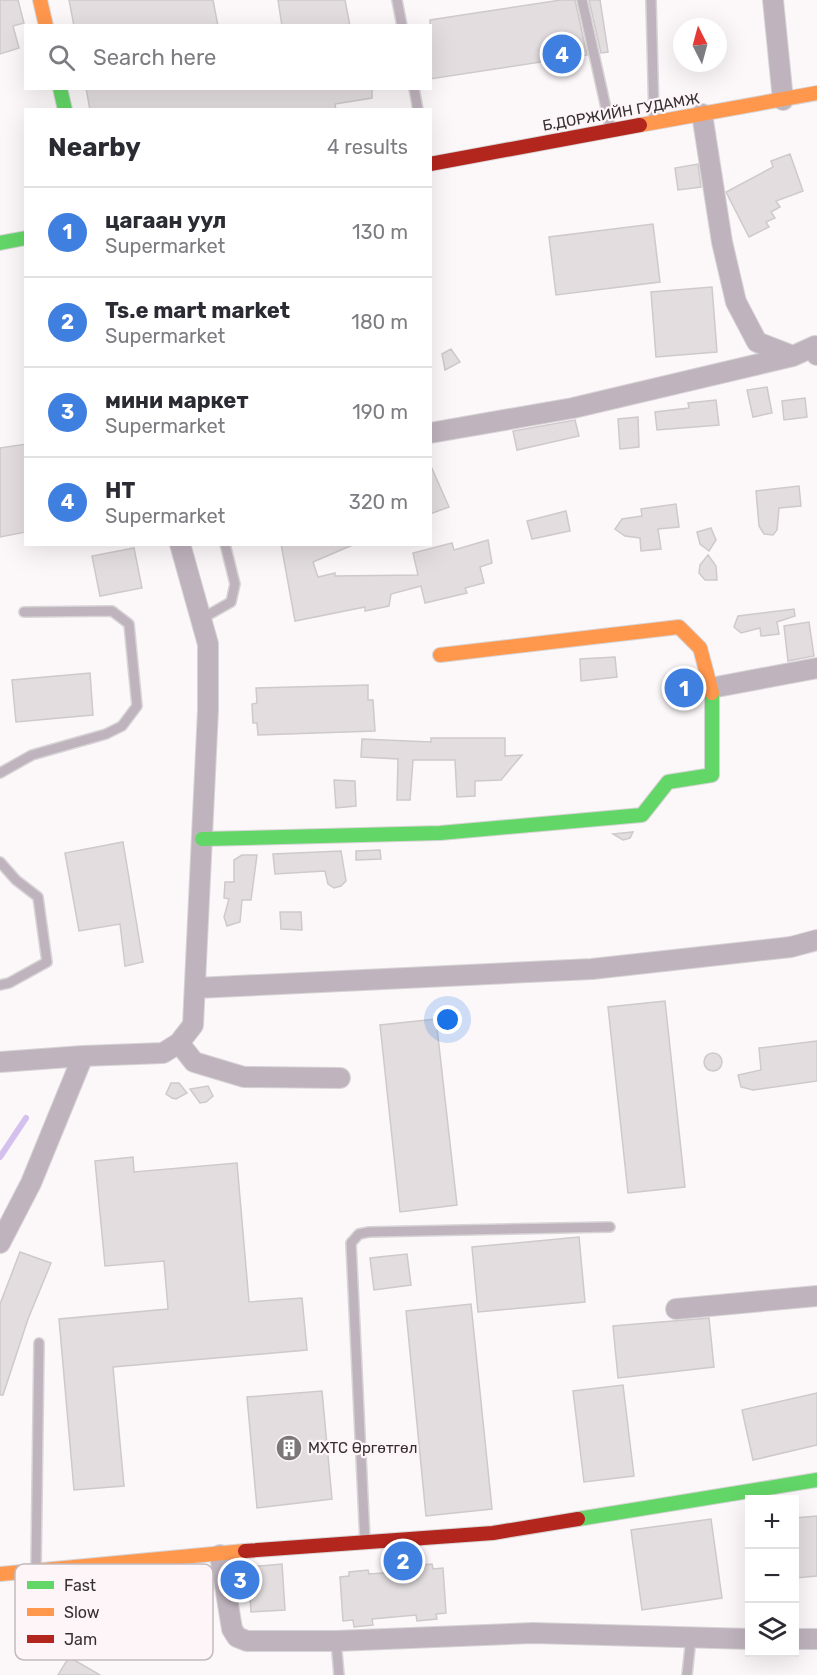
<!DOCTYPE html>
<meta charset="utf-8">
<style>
body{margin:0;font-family:Rubik,sans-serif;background:#f2f2f3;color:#2b2b33}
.controls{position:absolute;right:18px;bottom:18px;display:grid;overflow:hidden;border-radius:0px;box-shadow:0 6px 24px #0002}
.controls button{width:54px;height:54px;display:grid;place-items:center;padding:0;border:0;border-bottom:2px solid #e1e1e2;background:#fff;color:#2b2b33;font:30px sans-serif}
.compass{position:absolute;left:673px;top:18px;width:54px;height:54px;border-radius:50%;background:#fff;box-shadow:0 6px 24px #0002;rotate:354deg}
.you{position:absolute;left:448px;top:1020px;width:21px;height:21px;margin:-15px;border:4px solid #fff;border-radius:50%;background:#1a73e8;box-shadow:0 0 0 9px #1a73e833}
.badge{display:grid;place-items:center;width:39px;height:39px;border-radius:50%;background:#7b7678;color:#fff;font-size:20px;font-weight:700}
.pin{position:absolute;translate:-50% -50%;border:3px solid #fff;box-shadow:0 2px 6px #0006}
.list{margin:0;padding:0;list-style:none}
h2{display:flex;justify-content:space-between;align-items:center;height:78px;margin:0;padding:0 24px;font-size:26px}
h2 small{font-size:20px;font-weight:400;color:#7c7c81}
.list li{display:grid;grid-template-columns:39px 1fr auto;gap:18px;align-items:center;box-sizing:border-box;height:90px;padding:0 24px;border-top:2px solid #e1e1e2}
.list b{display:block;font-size:22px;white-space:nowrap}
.list p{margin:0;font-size:20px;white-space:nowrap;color:#7c7c81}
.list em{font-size:20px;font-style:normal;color:#7c7c81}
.icon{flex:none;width:33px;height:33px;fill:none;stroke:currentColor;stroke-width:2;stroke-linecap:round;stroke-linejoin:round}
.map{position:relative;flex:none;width:817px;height:1675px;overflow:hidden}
.search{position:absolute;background:#fff;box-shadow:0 6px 24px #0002;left:24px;top:24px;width:408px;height:66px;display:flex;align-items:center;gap:15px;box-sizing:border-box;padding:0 21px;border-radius:0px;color:#7c7c81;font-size:22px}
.panel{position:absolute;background:#fff;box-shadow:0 6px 24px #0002;left:24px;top:108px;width:408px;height:438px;border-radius:0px}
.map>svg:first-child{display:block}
</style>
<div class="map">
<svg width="817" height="1675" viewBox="0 0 817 1675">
<rect width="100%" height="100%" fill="#fcf7f9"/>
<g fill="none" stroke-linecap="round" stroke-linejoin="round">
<!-- stream -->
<path stroke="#d4c0ed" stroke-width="6" d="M 0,1157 L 26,1118"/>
</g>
<!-- building -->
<path fill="#e3dddf" stroke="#cec9ca" stroke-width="1.5" d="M 0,0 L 18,0 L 24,23 L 13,26 L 19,48 L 0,54 Z
M 69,0 L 213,0 L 218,26 L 74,26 Z
M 278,0 L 345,0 L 350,26 L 282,26 Z
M 561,0 L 575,0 L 587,55 L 430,79 L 430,20 Z
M 589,0 L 600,0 L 608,52 L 601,53 Z
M 86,88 L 372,88 L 372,98 L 335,104 L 336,110 L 90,110 Z
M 790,154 L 803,191 L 776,201 L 780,207 L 771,212 L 775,218 L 766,222 L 769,227 L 749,237 L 726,192 L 773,167 L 771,161 Z
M 698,164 L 701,187 L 678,190 L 675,168 Z
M 653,224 L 660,282 L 556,295 L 549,237 Z
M 712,287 L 717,352 L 656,357 L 651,292 Z
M 451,349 L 460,362 L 445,370 L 442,354 Z
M 767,387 L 772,413 L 753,417 L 747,390 Z
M 805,398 L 807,417 L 784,420 L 782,401 Z
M 716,400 L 719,425 L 657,430 L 655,412 L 689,408 L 688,403 Z
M 638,417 L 639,447 L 620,449 L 618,419 Z
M 575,420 L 579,436 L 517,450 L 513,431 Z
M 26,444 L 26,532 L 0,537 L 0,448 Z
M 430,464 L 449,507 L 430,514 Z
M 799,486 L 801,506 L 779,508 L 777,530 L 773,535 L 764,534 L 759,526 L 756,491 Z
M 676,504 L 679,527 L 658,529 L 661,549 L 641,551 L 640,538 L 625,536 L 615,529 L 622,519 L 642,516 L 641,509 Z
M 566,511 L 570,531 L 532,539 L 527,521 Z
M 711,528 L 716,540 L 709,551 L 700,544 L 697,532 Z
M 488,540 L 492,563 L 480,567 L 484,583 L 465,588 L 467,593 L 425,603 L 421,586 L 391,594 L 389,606 L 365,611 L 365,607 L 295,621 L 281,544 L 355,544 L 313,562 L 318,577 L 335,573 L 335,576 L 418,575 L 413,553 L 452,543 L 454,550 Z
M 134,548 L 142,588 L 100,596 L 92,556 Z
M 708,555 L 716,566 L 717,580 L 705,580 L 699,573 L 700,565 Z
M 794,609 L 795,616 L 777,622 L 779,634 L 761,636 L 760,628 L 741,633 L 734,627 L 738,616 Z
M 809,622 L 814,656 L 788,661 L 784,626 Z
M 615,657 L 617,677 L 581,681 L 580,659 Z
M 90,673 L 93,715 L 16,722 L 12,680 Z
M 368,685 L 368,700 L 373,700 L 375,731 L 258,735 L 257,723 L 253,723 L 252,704 L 257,703 L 256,688 Z
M 431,738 L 505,738 L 505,756 L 522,755 L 501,780 L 475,781 L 475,796 L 457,797 L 455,760 L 413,760 L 410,800 L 397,800 L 398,759 L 361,757 L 362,739 L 431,742 Z
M 334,780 L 355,781 L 356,806 L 336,808 Z
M 633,832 L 630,838 L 623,840 L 613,834 Z
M 123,842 L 143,962 L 125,966 L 120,924 L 79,931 L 65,853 Z
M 380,850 L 381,859 L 356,860 L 356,851 Z
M 341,851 L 346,881 L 341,886 L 334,888 L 328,884 L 325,871 L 275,874 L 273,854 Z
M 242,855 L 257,855 L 251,900 L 242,900 L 240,922 L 227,926 L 224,917 L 229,899 L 224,898 L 225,882 L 234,882 L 234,860 Z
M 280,912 L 301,912 L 302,930 L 281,929 Z
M 665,1001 L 685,1187 L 628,1193 L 608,1007 Z
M 436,1019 L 457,1205 L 400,1212 L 380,1025 Z
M 817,1041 L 817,1081 L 753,1090 L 741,1087 L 738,1075 L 761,1070 L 759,1048 Z
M704 1062a9 9 0 1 1 18 0a9 9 0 1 1-18 0Z
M 171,1083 L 179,1083 L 187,1093 L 176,1099 L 172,1098 L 166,1094 Z
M 208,1086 L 213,1096 L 206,1102 L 200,1103 L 190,1089 Z
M 133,1157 L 134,1172 L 237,1163 L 249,1302 L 302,1298 L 307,1350 L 113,1367 L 124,1486 L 74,1490 L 59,1319 L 168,1309 L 164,1261 L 105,1266 L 95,1161 Z
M 579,1237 L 585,1302 L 478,1312 L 472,1247 Z
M 20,1252 L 51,1263 L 28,1319 L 3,1395 L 0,1395 L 0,1304 Z
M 407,1254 L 411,1285 L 374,1290 L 370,1258 Z
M 471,1304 L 492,1509 L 426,1516 L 406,1311 Z
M 709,1318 L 714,1367 L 618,1378 L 613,1326 Z
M 623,1385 L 634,1476 L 584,1482 L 573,1391 Z
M 322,1391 L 332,1499 L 257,1508 L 247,1397 Z
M 817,1393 L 817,1445 L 753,1460 L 742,1410 Z
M 817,1516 L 817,1576 L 795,1578 L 795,1518 Z
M 711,1519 L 722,1598 L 642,1610 L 631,1530 Z
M 282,1564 L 285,1610 L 251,1612 L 248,1567 Z
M 432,1564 L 433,1569 L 443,1568 L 446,1613 L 436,1614 L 437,1619 L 417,1621 L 416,1615 L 372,1619 L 373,1625 L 354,1627 L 353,1620 L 343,1621 L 340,1577 L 349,1576 L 349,1572 L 368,1570 L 369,1574 L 413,1571 L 412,1566 Z
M 69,1657 L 100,1675 L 58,1675 Z"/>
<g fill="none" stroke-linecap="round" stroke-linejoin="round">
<defs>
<path id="lane" d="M 397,0 L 402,26
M 582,0 L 610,126
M 651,0 L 654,118
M 414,88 L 418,110
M 201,619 L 231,602 L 235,584 L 225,544
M 0,773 L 32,755 L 106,734 L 122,726 L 137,706 L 129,624 L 112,611 L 24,612
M 0,862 L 16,880 L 38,897 L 47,962 L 9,983 L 0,985
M 365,1541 L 351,1243 L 359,1234 L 369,1232 L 610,1227
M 36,1568 L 39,1343
M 336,1641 L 339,1675
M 687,1675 L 691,1638"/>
<path id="street" d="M 773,0 L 783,100
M 702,114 L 722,242 L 736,302 L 757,342 L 793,356 L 815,346 L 817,355
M 430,433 L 573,408 L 793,356
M 711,688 L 817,668
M 196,988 L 592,969 L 791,947 L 817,940
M 179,1043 L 194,1062 L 244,1077 L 340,1078
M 0,1062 L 83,1056
M 0,1243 L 31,1183 L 83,1056 L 163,1053 L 179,1043 L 193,1025 L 208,710 L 208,644 L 180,544
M 676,1309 L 817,1296
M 220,1555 L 232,1629 L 237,1637 L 247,1641 L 336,1641 L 533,1633 L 750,1639
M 794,1639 L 817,1639"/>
<path id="fast" d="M 60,88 L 65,110
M 0,243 L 26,238
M 202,839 L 440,833 L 642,815 L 668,782 L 712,775 L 712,693
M 578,1519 L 817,1480"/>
<path id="slow" d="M 40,0 L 46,26
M 640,125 L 817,93
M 440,655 L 679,627 L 700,648 L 712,693
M 0,1574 L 245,1551"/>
<path id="jam" d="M 430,164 L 640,125
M 245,1551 L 493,1533 L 578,1519"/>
</defs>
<!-- lane casing -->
<use href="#lane" stroke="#d7d4d5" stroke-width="12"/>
<!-- street casing -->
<use href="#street" stroke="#d7d4d5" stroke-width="22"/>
<!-- fast casing -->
<use href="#fast" stroke="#d7d4d5" stroke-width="16"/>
<!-- slow casing -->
<use href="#slow" stroke="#d7d4d5" stroke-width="16"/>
<!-- jam casing -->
<use href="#jam" stroke="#d7d4d5" stroke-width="16"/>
<!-- lane -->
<use href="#lane" stroke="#bfb3be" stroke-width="9"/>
<!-- street -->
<use href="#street" stroke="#bfb3be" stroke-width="20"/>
<!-- fast -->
<use href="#fast" stroke="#63d668" stroke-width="14"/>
<!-- slow -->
<use href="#slow" stroke="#ff974d" stroke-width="14"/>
<!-- jam -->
<use href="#jam" stroke="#b3261e" stroke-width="14"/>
</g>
<!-- icons -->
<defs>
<symbol id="building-disc" viewBox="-11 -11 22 22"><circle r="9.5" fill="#7b7678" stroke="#fef5f9"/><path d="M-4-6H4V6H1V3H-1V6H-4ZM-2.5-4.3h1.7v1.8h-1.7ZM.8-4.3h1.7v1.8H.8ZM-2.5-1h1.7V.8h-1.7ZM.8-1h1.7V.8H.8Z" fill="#fff"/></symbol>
</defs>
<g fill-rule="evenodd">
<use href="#building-disc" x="274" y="1433" width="30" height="30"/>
</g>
<g text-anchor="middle" stroke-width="4.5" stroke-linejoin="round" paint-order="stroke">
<!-- street labels -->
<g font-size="15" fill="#353032" stroke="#fef5f9">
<text transform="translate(621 112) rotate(-10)" y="5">Б.ДОРЖИЙН ГУДАМЖ</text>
</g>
<!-- poi labels -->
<g font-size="15" fill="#353032" stroke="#fef5f9" text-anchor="start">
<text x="308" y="1453">МХТС Өргөтгөл</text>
</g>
</g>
<!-- legend -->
<rect x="15" y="1564" width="198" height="96" rx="9" fill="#fef5f9" stroke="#c2babd" stroke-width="1.5"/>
<rect x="27" y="1581" width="27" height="8" fill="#63d668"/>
<rect x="27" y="1608" width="27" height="8" fill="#ff974d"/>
<rect x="27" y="1635" width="27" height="8" fill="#b3261e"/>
<g font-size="16" fill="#353032">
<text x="64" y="1591">Fast</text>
<text x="64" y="1618">Slow</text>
<text x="64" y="1645">Jam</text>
</g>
</svg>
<div class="controls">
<button>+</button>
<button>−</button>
<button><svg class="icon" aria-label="layers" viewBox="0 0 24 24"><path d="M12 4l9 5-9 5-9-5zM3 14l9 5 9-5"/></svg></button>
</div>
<svg class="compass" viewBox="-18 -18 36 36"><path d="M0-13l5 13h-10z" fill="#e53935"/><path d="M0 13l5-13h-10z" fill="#7c7c81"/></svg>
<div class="you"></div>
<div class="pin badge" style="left:684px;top:688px;background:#3f7fe0">1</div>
<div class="pin badge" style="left:403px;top:1561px;background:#3f7fe0">2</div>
<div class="pin badge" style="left:240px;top:1580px;background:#3f7fe0">3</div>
<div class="pin badge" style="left:562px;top:54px;background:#3f7fe0">4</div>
<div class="search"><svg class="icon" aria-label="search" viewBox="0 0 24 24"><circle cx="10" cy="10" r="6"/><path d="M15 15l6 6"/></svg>Search here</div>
<section class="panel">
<h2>Nearby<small>4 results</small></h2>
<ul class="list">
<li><span class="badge" style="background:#3f7fe0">1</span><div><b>цагаан уул</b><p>Supermarket</p></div><em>130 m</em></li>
<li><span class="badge" style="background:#3f7fe0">2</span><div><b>Ts.e mart market</b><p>Supermarket</p></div><em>180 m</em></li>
<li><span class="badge" style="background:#3f7fe0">3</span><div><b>мини маркет</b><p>Supermarket</p></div><em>190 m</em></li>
<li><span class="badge" style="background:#3f7fe0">4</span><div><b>HT</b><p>Supermarket</p></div><em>320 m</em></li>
</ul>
</section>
</div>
